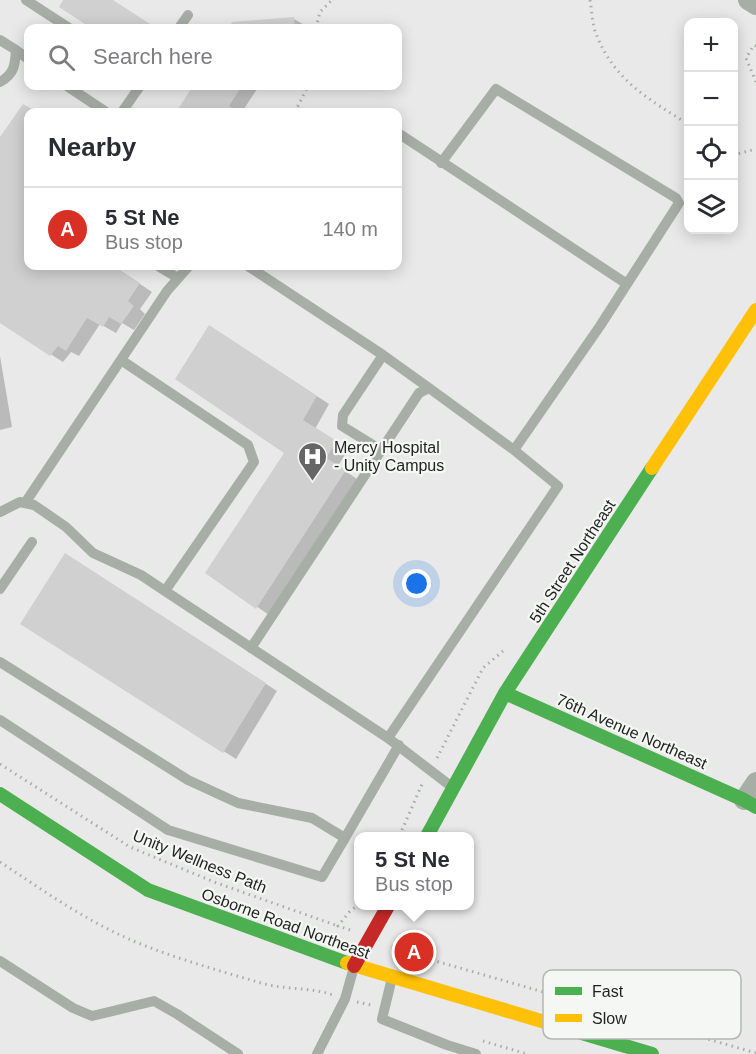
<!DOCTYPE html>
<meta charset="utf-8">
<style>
body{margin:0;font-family:Arial,sans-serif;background:#f7f7f7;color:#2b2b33}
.controls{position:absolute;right:18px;top:18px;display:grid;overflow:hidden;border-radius:12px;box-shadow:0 3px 15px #0003}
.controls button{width:54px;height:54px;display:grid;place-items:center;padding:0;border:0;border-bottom:2px solid #e1e1e2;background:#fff;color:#2b2b33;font:30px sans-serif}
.you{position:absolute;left:417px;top:584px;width:21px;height:21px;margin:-15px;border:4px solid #fff;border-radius:50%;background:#1a73e8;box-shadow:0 0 0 9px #1a73e833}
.badge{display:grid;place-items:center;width:39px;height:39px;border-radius:50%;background:#d93025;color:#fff;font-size:20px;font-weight:700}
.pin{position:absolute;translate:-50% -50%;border:3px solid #fff;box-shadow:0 2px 6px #0006}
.popup{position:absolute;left:354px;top:832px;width:120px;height:78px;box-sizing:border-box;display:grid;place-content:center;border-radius:12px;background:#fff;filter:drop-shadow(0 2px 4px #0005);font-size:20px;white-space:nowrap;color:#7c7c81}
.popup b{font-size:22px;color:#2b2b33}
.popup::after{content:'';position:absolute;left:50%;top:100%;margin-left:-12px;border:12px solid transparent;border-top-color:#fff}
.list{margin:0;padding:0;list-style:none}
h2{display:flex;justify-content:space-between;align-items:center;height:78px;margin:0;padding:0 24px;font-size:26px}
h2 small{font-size:20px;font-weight:400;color:#7c7c81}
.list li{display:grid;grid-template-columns:39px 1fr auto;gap:18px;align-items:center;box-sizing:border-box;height:84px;padding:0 24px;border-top:2px solid #e1e1e2}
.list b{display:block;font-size:22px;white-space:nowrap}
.list p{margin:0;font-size:20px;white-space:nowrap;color:#7c7c81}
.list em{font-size:20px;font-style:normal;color:#7c7c81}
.icon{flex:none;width:33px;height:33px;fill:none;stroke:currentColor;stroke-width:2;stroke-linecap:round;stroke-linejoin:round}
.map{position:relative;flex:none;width:756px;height:1054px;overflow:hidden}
.search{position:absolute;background:#fff;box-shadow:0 3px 15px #0003;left:24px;top:24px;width:378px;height:66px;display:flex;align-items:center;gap:15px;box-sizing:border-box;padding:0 21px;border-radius:12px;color:#7c7c81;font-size:22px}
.panel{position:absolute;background:#fff;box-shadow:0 3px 15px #0003;left:24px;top:108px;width:378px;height:162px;border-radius:12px}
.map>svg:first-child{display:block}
</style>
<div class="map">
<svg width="756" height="1054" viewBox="0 0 756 1054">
<rect width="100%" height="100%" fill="#e8e9e8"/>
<!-- shadow -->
<path fill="#0003" d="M 65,0 L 112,0 L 155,28 L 93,28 L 61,6 Z
M 294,19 L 306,26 L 307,28 L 230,28 L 233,24 Z
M 195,86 L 259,86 L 242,112 L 178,112 Z
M 23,106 L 35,112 L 28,112 L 28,266 L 113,266 L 152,292 L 140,309 L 145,314 L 134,330 L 122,323 L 116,333 L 100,324 L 79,356 L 71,352 L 63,362 L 0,322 L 0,140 Z
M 222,334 L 329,404 L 315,429 L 348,450 L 338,466 L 357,479 L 269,615 L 207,572 L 286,453 Z
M 0,356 L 12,427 L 0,430 Z
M 77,562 L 277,691 L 236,759 L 22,623 Z"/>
<!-- building -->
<path fill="#cfd0cf" d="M 63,0 L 113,0 L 156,28 L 91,28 L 59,7 Z
M 294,17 L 295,28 L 229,28 L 232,22 Z
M 193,86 L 242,86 L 229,106 L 239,112 L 176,112 Z
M 23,104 L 36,112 L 28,112 L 28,266 L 114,266 L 140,283 L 128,301 L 134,306 L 121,324 L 109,317 L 103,327 L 87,318 L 66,351 L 58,346 L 50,356 L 0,323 L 0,137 Z
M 209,325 L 317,396 L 303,420 L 337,441 L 326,458 L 346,470 L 256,609 L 205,573 L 284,453 L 175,379 Z
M 65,553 L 266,683 L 223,753 L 20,624 Z"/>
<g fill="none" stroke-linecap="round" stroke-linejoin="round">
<!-- path -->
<path stroke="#a8aea7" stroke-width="3" stroke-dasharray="1.5 4.5" stroke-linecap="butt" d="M 590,0 C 592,11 592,26 597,36 C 615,81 650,100 688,124
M 316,28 L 320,12 L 332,0
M 756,46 L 754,45 L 746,58 L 756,82
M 295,112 L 308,86
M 734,151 L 737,154 L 756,149
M 437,758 L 483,668 L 503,651
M 0,764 L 130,847 L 214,882 L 338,926
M 401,836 L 402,830 L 423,782
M 0,862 C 38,887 76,914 118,934 C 162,955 214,969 261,983 C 285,990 310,987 333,995
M 350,930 L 338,926 L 350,911 L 358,905
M 392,946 L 425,958 L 756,1053
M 357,1002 L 371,1005
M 483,1041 L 527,1054"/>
<!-- lane -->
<path stroke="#a7aea6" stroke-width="10" d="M 26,0 L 69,28
M 179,28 L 188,15
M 0,40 L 16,50 C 15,66 14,74 0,82
M 16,50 L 28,59
M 67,86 L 106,112
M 122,112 L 140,86
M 398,133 L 627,284
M 158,266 L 178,278
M 248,266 L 383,355 L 343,415 L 342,426 L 381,450
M 383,355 L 429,388
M 121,360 L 248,445 L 254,462 L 165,591
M 25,503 L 167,291 L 189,266
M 0,512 L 20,502 L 34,505 L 66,527 L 93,553 L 141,575 L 165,591 L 388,738 L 452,787
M 0,589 L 32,542
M 251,648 L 419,393 L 429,388 L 514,450
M 0,662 L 188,780 L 238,803 L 312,818 L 345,838 L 399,745
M 0,720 L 168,830 L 322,877 L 345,838
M 388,738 L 558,486 L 514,450 L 600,326 L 679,203 L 676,198 L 496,89 L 441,163
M 0,961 L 73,1008 L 92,1016 L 154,1001 L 177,1014 L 238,1054
M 392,978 L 382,1019 L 447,1045 L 476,1054
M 317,1054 L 345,999 L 354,967"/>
<!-- street -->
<path stroke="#a7aea6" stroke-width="20" d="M 748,0 L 756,5
M 744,800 L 756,782"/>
<!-- fast -->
<path stroke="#4caf50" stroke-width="14" d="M 505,693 L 744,800 L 756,807
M 0,794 L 148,890 L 347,963
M 427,836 L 505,693 L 652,468
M 575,1031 L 652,1054"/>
<!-- slow -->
<path stroke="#ffc107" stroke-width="14" d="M 652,468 L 756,310
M 347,963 L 575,1031"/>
<!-- jam -->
<path stroke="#c62828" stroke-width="14" d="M 354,966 L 388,906"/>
</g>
<!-- icons -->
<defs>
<symbol id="hospital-pin" viewBox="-11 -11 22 30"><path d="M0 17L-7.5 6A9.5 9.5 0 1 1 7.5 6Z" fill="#656665" stroke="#f5f7f4"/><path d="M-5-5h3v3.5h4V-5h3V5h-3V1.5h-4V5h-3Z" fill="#fff"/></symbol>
</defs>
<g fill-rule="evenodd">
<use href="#hospital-pin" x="296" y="440" width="33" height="45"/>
</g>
<g text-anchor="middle" stroke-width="4.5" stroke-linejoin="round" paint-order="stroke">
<!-- poi labels -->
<g font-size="16" fill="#1f201f" stroke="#f5f7f4" text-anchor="start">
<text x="334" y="453">Mercy Hospital<tspan x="334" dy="18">- Unity Campus</tspan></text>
</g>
<!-- street labels -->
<g font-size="16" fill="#1f201f" stroke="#f5f7f4">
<text transform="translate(572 561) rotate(-57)" y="6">5th Street Northeast</text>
<text transform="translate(632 731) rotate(24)" y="6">76th Avenue Northeast</text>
<text transform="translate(200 861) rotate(22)" y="6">Unity Wellness Path</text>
<text transform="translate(286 923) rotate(20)" y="6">Osborne Road Northeast</text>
</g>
</g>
<!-- legend -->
<rect x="543" y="970" width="198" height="69" rx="9" fill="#f5f7f4" stroke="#b5b6b4" stroke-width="1.5"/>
<rect x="555" y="987" width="27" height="8" fill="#4caf50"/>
<rect x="555" y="1014" width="27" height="8" fill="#ffc107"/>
<g font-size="16" fill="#1f201f">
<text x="592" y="997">Fast</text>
<text x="592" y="1024">Slow</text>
</g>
</svg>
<div class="controls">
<button>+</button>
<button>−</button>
<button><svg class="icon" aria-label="locate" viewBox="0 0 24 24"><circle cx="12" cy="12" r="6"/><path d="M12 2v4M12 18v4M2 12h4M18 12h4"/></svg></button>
<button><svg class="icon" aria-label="layers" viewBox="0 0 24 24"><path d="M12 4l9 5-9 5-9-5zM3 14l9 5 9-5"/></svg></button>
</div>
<div class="you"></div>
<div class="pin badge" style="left:414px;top:952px">A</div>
<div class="popup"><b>5 St Ne</b>Bus stop</div>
<div class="search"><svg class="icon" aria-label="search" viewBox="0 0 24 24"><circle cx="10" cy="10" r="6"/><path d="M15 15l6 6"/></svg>Search here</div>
<section class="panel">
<h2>Nearby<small></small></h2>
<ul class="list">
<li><span class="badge">A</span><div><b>5 St Ne</b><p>Bus stop</p></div><em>140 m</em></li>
</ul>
</section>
</div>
